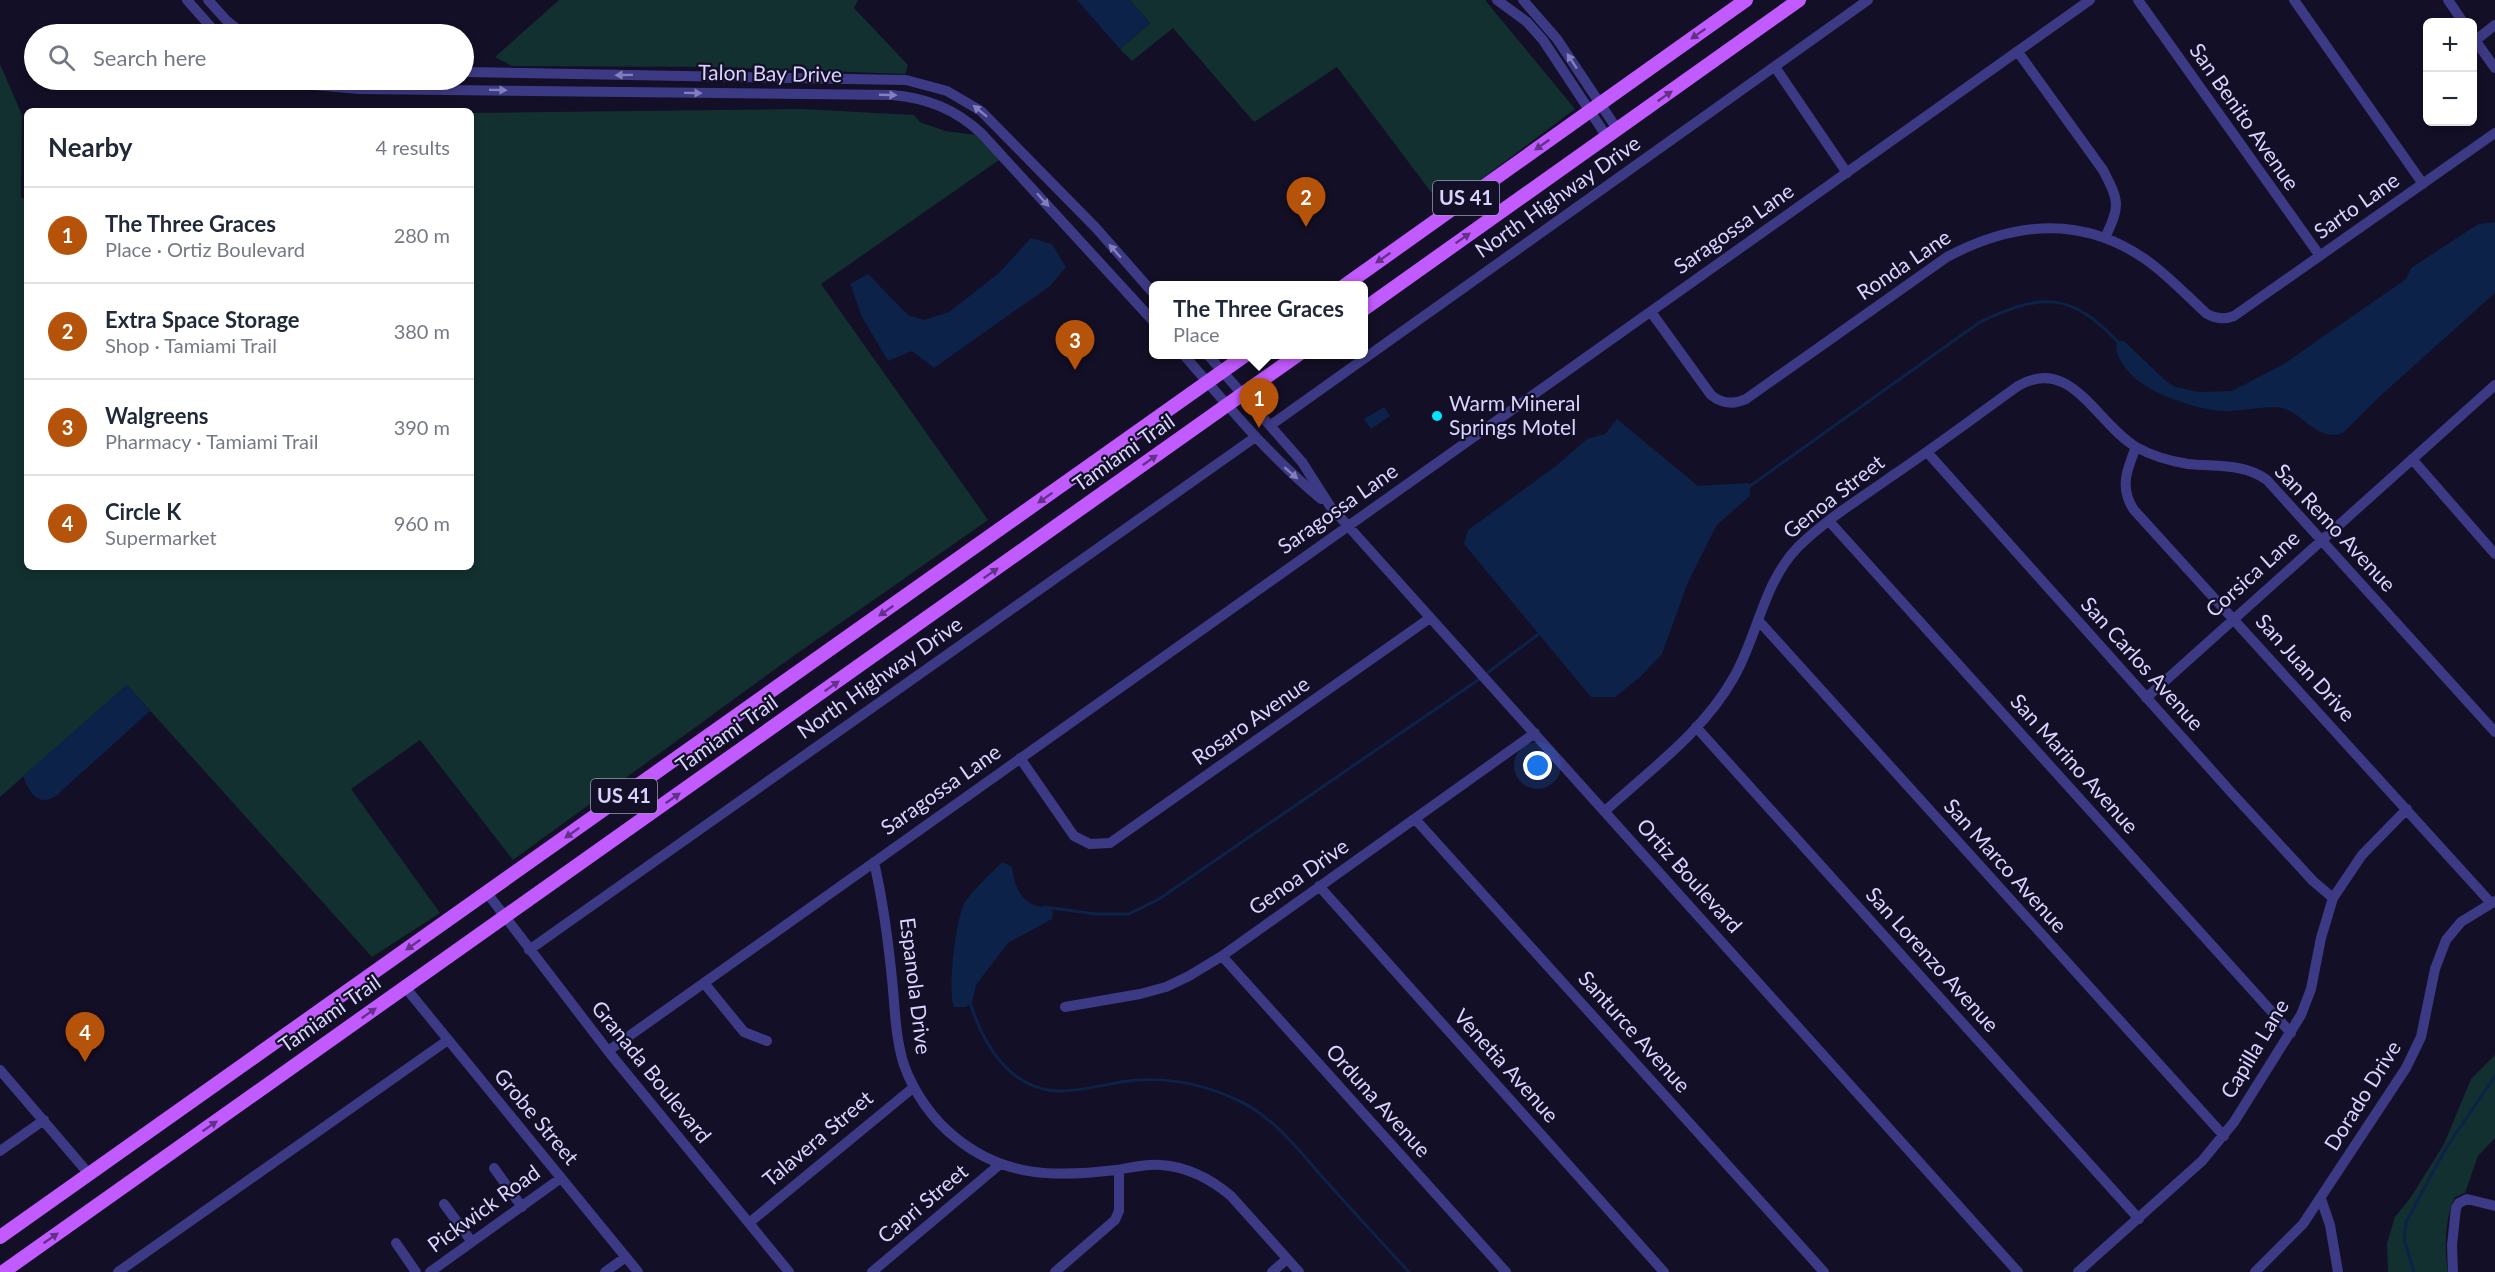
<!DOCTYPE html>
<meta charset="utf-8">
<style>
body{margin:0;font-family:Lato,sans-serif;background:#f2f2f3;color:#1f2937}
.controls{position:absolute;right:18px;top:18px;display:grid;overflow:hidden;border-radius:9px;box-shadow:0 3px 9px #0003}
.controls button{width:54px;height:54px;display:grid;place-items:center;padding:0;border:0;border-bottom:2px solid #e0e1e3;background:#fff;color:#1f2937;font:30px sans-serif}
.you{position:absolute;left:1538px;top:766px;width:21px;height:21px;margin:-15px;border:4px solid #fff;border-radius:50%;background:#1a73e8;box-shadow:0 0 0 9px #1a73e833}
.badge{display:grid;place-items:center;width:39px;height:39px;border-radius:50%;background:#b45309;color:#fff;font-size:20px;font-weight:700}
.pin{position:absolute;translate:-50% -50px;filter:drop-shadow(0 2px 3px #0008)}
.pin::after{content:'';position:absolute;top:32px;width:21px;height:18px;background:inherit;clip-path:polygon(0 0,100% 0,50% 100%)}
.popup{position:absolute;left:1149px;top:281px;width:219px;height:78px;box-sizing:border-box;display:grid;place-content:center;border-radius:9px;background:#fff;filter:drop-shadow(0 2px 4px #0005);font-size:20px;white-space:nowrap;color:#747a83}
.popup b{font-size:22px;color:#1f2937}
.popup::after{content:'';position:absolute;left:50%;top:100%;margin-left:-12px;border:12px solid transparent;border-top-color:#fff}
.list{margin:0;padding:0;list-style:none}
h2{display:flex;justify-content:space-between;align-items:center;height:78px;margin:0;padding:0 24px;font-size:26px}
h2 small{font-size:20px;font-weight:400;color:#747a83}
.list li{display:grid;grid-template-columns:39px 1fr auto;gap:18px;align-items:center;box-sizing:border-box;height:96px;padding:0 24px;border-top:2px solid #e0e1e3}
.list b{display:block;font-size:22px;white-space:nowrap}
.list p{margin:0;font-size:20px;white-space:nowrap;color:#747a83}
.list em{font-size:20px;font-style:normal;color:#747a83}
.icon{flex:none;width:33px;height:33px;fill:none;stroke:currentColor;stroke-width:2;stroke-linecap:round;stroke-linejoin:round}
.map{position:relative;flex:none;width:2495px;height:1272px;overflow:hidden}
.search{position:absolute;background:#fff;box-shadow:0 3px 9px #0003;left:24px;top:24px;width:450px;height:66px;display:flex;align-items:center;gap:15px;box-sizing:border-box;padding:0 21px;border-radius:33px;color:#747a83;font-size:22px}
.panel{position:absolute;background:#fff;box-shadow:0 3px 9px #0003;left:24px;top:108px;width:450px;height:462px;border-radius:9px}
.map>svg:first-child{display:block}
</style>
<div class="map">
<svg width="2495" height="1272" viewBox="0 0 2495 1272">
<rect width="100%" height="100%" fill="#130f26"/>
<!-- green -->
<path fill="#12302f" d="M 559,0 L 858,0 L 854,8 L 908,65 L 905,74 L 718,67 L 512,66 L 495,57 Z
M 1130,0 L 1485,0 L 1575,109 L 1443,208 L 1337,67 L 1254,122 L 1173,28 L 1132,61 L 1120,49 L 1150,23 Z
M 0,64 L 22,115 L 21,197 L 27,201 L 27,567 L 471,567 L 471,113 L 802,109 L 914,115 L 920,122 L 945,131 L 976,135 L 999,160 L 821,284 L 988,520 L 792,657 L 513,860 L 420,740 L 351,789 L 440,913 L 372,957 L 127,685 L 0,797 Z
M 2495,1055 L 2495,1138 L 2478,1156 L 2465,1193 L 2455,1197 C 2445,1217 2444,1249 2448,1272 L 2388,1272 L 2387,1243 L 2395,1217 L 2411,1197 L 2444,1144 L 2471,1079 Z"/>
<!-- water -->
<path fill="#0c2248" d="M 1077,0 L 1130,0 L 1150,23 L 1120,49 Z
M 2495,222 L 2495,293 L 2379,397 L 2343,433 C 2317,442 2304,414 2282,408 C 2270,405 2240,411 2226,411 C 2198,411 2143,392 2126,369 C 2120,360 2113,351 2118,340 L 2125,342 L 2167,382 L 2176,387 L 2199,392 L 2232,391 L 2284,364 L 2406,279 L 2411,268 L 2469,230 L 2479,224 Z
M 1031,238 L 1052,244 L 1066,267 L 1050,286 L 934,368 L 912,351 L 888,361 L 862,317 L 850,284 L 868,274 L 908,315 L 924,320 L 949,312 L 999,273 Z
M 1384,407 L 1390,416 L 1371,429 L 1364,419 Z
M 1617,419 L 1698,486 L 1749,483 L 1750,496 L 1716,526 L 1688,582 L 1662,654 L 1639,678 L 1615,697 L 1591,697 L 1464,544 L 1468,530 L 1556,466 L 1587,439 L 1605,434 Z
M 127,685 L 150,711 L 57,795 C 40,808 29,793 23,776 Z
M 1003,862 L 1012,867 C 1014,881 1018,899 1034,905 C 1041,907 1047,907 1053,911 L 1052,919 L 1008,943 L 976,985 L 972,1002 L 966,1007 L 954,1007 C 947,991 956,916 965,902 C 969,895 997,866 1003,862 Z"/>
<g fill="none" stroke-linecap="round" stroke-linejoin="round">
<!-- stream -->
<path stroke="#0c2248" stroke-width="3" d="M 1747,488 L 1980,322 C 2042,293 2070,291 2119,343
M 1486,674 L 1540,633
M 1044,907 L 1096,914 L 1129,914 L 1159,899 L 1481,678
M 970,1002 C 983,1045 1010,1090 1060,1091 C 1085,1091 1111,1082 1137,1080 C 1170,1078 1205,1085 1235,1099 C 1273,1115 1299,1151 1326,1181 C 1353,1211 1381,1242 1409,1272
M 2414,1272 L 2404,1239 L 2406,1222 L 2446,1148 L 2495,1076"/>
<!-- minor -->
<path stroke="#3d3a85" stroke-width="10" d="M 187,0 L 217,34
M 208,0 L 227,21 L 243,34
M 1497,0 L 1527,22 L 1543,40 L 1607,137
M 1523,0 L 1557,39 L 1617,129
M 2138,0 L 2320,256
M 2294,0 L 2423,184
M 2448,0 L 2463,22
M 2472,36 L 2495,68
M 2476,40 L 2495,25
M 2018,52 L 2103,170 C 2120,203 2120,205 2105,238
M 1775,67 L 1847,173
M 464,72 L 906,80 L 947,91 L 981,111 L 1096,228 L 1154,294
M 293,80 L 314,85 L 359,89 L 892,95 C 927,98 955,109 981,133 L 1154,322
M 1651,312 L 1711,395 C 1722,404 1733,405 1746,399 L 1947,257 C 2013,222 2081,215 2145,259 C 2168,275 2187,296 2207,314 C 2216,319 2224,320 2234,316 L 2495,133
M 1183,354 C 1229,407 1267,454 1321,499
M 1207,354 L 1302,462 L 1330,506 L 1348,526 L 2018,1272
M 1271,425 L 1868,0
M 2136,447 C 2127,469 2119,488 2134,510 L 2491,903
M 1927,452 L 2230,791 L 2313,881 L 2333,898
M 2412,459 L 2495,554
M 1829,521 L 2291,1033
M 1758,620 L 2224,1136
M 2146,698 L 2495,385
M 1696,727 L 2139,1219
M 1020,758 L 1074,836 L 1090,844 L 1110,843 L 1430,618
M 1605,811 C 1650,770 1704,731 1734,677 C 1758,635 1763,583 1798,547 C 1825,520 1861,498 1892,476 C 1935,447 1976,416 2018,386 C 2071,355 2096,423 2136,447 C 2152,456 2170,461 2188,464 C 2216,467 2244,463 2267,480 L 2495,732
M 1415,819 L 1824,1272
M 874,862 C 883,901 888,939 892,979 C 895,1007 895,1037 904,1065 C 914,1093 933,1120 956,1138 C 1005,1178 1057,1177 1116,1170 C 1131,1168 1146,1163 1161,1165 C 1188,1167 1211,1179 1231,1196 L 1299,1272
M 1319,886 L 1664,1272
M 487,893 L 608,1051 L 789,1272
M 529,950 L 1254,438
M 1222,956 L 1506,1272
M 704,983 L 744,1032 L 767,1041
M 405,987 L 638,1272
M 1065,1007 L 1140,994 L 1166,987 L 1189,976 L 1222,956 L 1535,733
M 608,1051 L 2090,0
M 0,1070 L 89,1174
M 0,1151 L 44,1120
M 494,1168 L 522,1207
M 2321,1199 L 2330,1225 L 2338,1272
M 444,1204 L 472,1242
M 749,1223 L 914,1087
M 396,1243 L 416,1272
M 118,1272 L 448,1040
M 430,1272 L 561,1178
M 605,1272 L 626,1257
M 872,1272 L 999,1165
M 1055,1272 L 1115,1220 L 1119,1211 L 1119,1170
M 1272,1272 L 1287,1259
M 2078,1272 L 2202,1161 L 2234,1122 L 2301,1015 L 2311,989 L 2321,938 L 2333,898 L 2362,855 L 2407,809
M 2255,1272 L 2303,1224 L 2406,1068 L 2421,1037 L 2435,969 L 2446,940 L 2461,922 L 2495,901
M 2453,1272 L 2452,1245 L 2456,1208 L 2459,1203 L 2467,1199 L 2495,1206"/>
<!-- major -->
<path stroke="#c25bff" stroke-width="14" d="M 1344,286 L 1746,0
M 1364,309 L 1799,0
M 0,1237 L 1247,354
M 3,1272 L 1299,354"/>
</g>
<!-- one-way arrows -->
<defs><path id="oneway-solid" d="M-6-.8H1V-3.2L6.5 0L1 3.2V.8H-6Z" transform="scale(1.5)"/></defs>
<g fill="#623188">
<use href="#oneway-solid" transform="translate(1698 34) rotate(145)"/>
<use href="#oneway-solid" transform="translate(1665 96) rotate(-35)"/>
<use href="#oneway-solid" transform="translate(1542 145) rotate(145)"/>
<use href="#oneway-solid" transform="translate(1463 238) rotate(-35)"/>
<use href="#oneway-solid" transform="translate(1383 258) rotate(145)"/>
<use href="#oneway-solid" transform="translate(1150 460) rotate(-35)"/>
<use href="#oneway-solid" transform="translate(1045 498) rotate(145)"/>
<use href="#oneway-solid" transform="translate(991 573) rotate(-35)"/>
<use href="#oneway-solid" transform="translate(886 611) rotate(145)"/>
<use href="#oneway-solid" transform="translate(832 686) rotate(-35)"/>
<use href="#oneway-solid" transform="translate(673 798) rotate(-35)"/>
<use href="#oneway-solid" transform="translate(572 833) rotate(145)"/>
<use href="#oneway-solid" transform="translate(413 945) rotate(145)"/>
<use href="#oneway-solid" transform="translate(369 1013) rotate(-35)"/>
<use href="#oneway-solid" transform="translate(210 1126) rotate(-35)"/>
<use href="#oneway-solid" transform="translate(51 1238) rotate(-35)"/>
</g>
<g fill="#837fbc">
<use href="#oneway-solid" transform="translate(1572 61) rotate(-123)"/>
<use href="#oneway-solid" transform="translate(624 75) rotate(179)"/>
<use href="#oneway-solid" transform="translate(498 90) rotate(1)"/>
<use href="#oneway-solid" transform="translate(693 93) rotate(1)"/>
<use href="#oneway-solid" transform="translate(888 95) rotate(2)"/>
<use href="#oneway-solid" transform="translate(980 111) rotate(-141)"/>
<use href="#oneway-solid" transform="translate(1043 200) rotate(48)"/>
<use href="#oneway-solid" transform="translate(1115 251) rotate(-131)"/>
<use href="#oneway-solid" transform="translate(1291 473) rotate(41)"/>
</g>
<!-- markers -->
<circle fill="#00e5ff" stroke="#130f26" stroke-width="2" cx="1437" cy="416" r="6"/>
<g text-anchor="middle" stroke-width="4.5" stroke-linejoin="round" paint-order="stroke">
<!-- shield labels -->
<g fill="#130f26" stroke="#9e99be" stroke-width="1.5">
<rect x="1433" y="181" width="66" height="34" rx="4.5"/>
<rect x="591" y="779" width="66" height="34" rx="4.5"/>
</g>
<g font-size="20" font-weight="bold" fill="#d9d4ff">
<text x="1466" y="205">US 41</text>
<text x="624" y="803">US 41</text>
</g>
<!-- street labels -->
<g font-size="21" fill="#d9d4ff" stroke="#130f26">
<text transform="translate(770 74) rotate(1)" y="7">Talon Bay Drive</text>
<text transform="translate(2244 117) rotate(55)" y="7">San Benito Avenue</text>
<text transform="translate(1558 197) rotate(-35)" y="7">North Highway Drive</text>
<text transform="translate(2357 206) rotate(-35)" y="7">Sarto Lane</text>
<text transform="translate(1734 229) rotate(-35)" y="7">Saragossa Lane</text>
<text transform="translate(1904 265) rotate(-34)" y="7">Ronda Lane</text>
<text transform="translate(1124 453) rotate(-35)" y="7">Tamiami Trail</text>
<text transform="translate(1834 497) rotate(-38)" y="7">Genoa Street</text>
<text transform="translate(1338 509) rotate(-35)" y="7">Saragossa Lane</text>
<text transform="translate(2335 528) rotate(47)" y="7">San Remo Avenue</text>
<text transform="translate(2253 574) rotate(-42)" y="7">Corsica Lane</text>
<text transform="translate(2142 664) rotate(48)" y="7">San Carlos Avenue</text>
<text transform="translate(2305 668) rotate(48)" y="7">San Juan Drive</text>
<text transform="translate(880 678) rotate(-35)" y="7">North Highway Drive</text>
<text transform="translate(1251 721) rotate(-35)" y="7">Rosaro Avenue</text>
<text transform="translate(727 734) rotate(-35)" y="7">Tamiami Trail</text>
<text transform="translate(2074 764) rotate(48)" y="7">San Marino Avenue</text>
<text transform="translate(941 790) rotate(-35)" y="7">Saragossa Lane</text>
<text transform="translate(2005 866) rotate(48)" y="7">San Marco Avenue</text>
<text transform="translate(1689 876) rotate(48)" y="7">Ortiz Boulevard</text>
<text transform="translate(1299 877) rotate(-35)" y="7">Genoa Drive</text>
<text transform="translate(1932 960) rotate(48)" y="7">San Lorenzo Avenue</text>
<text transform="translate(915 986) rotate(83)" y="7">Espanola Drive</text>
<text transform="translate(330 1014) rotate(-35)" y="7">Tamiami Trail</text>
<text transform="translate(1634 1032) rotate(48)" y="7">Santurce Avenue</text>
<text transform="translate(2255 1049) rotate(-59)" y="7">Capilla Lane</text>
<text transform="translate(1506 1066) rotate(48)" y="7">Venetia Avenue</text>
<text transform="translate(651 1072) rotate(51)" y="7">Granada Boulevard</text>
<text transform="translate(2363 1096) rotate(-58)" y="7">Dorado Drive</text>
<text transform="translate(1378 1101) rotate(48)" y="7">Orduna Avenue</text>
<text transform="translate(536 1117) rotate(50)" y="7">Grobe Street</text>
<text transform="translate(818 1139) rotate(-40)" y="7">Talavera Street</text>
<text transform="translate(923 1204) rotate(-40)" y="7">Capri Street</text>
<text transform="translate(484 1209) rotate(-36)" y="7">Pickwick Road</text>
</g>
<!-- poi labels -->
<g font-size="21" fill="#d9d4ff" stroke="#130f26" text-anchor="start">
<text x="1449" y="411">Warm Mineral<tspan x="1449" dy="24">Springs Motel</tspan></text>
</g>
</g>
</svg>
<div class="controls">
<button>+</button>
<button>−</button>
</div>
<div class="you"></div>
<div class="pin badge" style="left:1259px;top:428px">1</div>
<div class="popup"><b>The Three Graces</b>Place</div>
<div class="pin badge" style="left:1306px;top:227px">2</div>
<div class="pin badge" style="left:1075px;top:370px">3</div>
<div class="pin badge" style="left:85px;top:1062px">4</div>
<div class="search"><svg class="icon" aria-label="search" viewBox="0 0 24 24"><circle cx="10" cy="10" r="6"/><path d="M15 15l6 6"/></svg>Search here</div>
<section class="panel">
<h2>Nearby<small>4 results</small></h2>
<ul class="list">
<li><span class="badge">1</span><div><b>The Three Graces</b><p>Place · Ortiz Boulevard</p></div><em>280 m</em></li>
<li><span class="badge">2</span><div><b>Extra Space Storage</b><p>Shop · Tamiami Trail</p></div><em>380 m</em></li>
<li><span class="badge">3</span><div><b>Walgreens</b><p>Pharmacy · Tamiami Trail</p></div><em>390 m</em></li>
<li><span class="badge">4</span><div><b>Circle K</b><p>Supermarket</p></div><em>960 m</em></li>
</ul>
</section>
</div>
